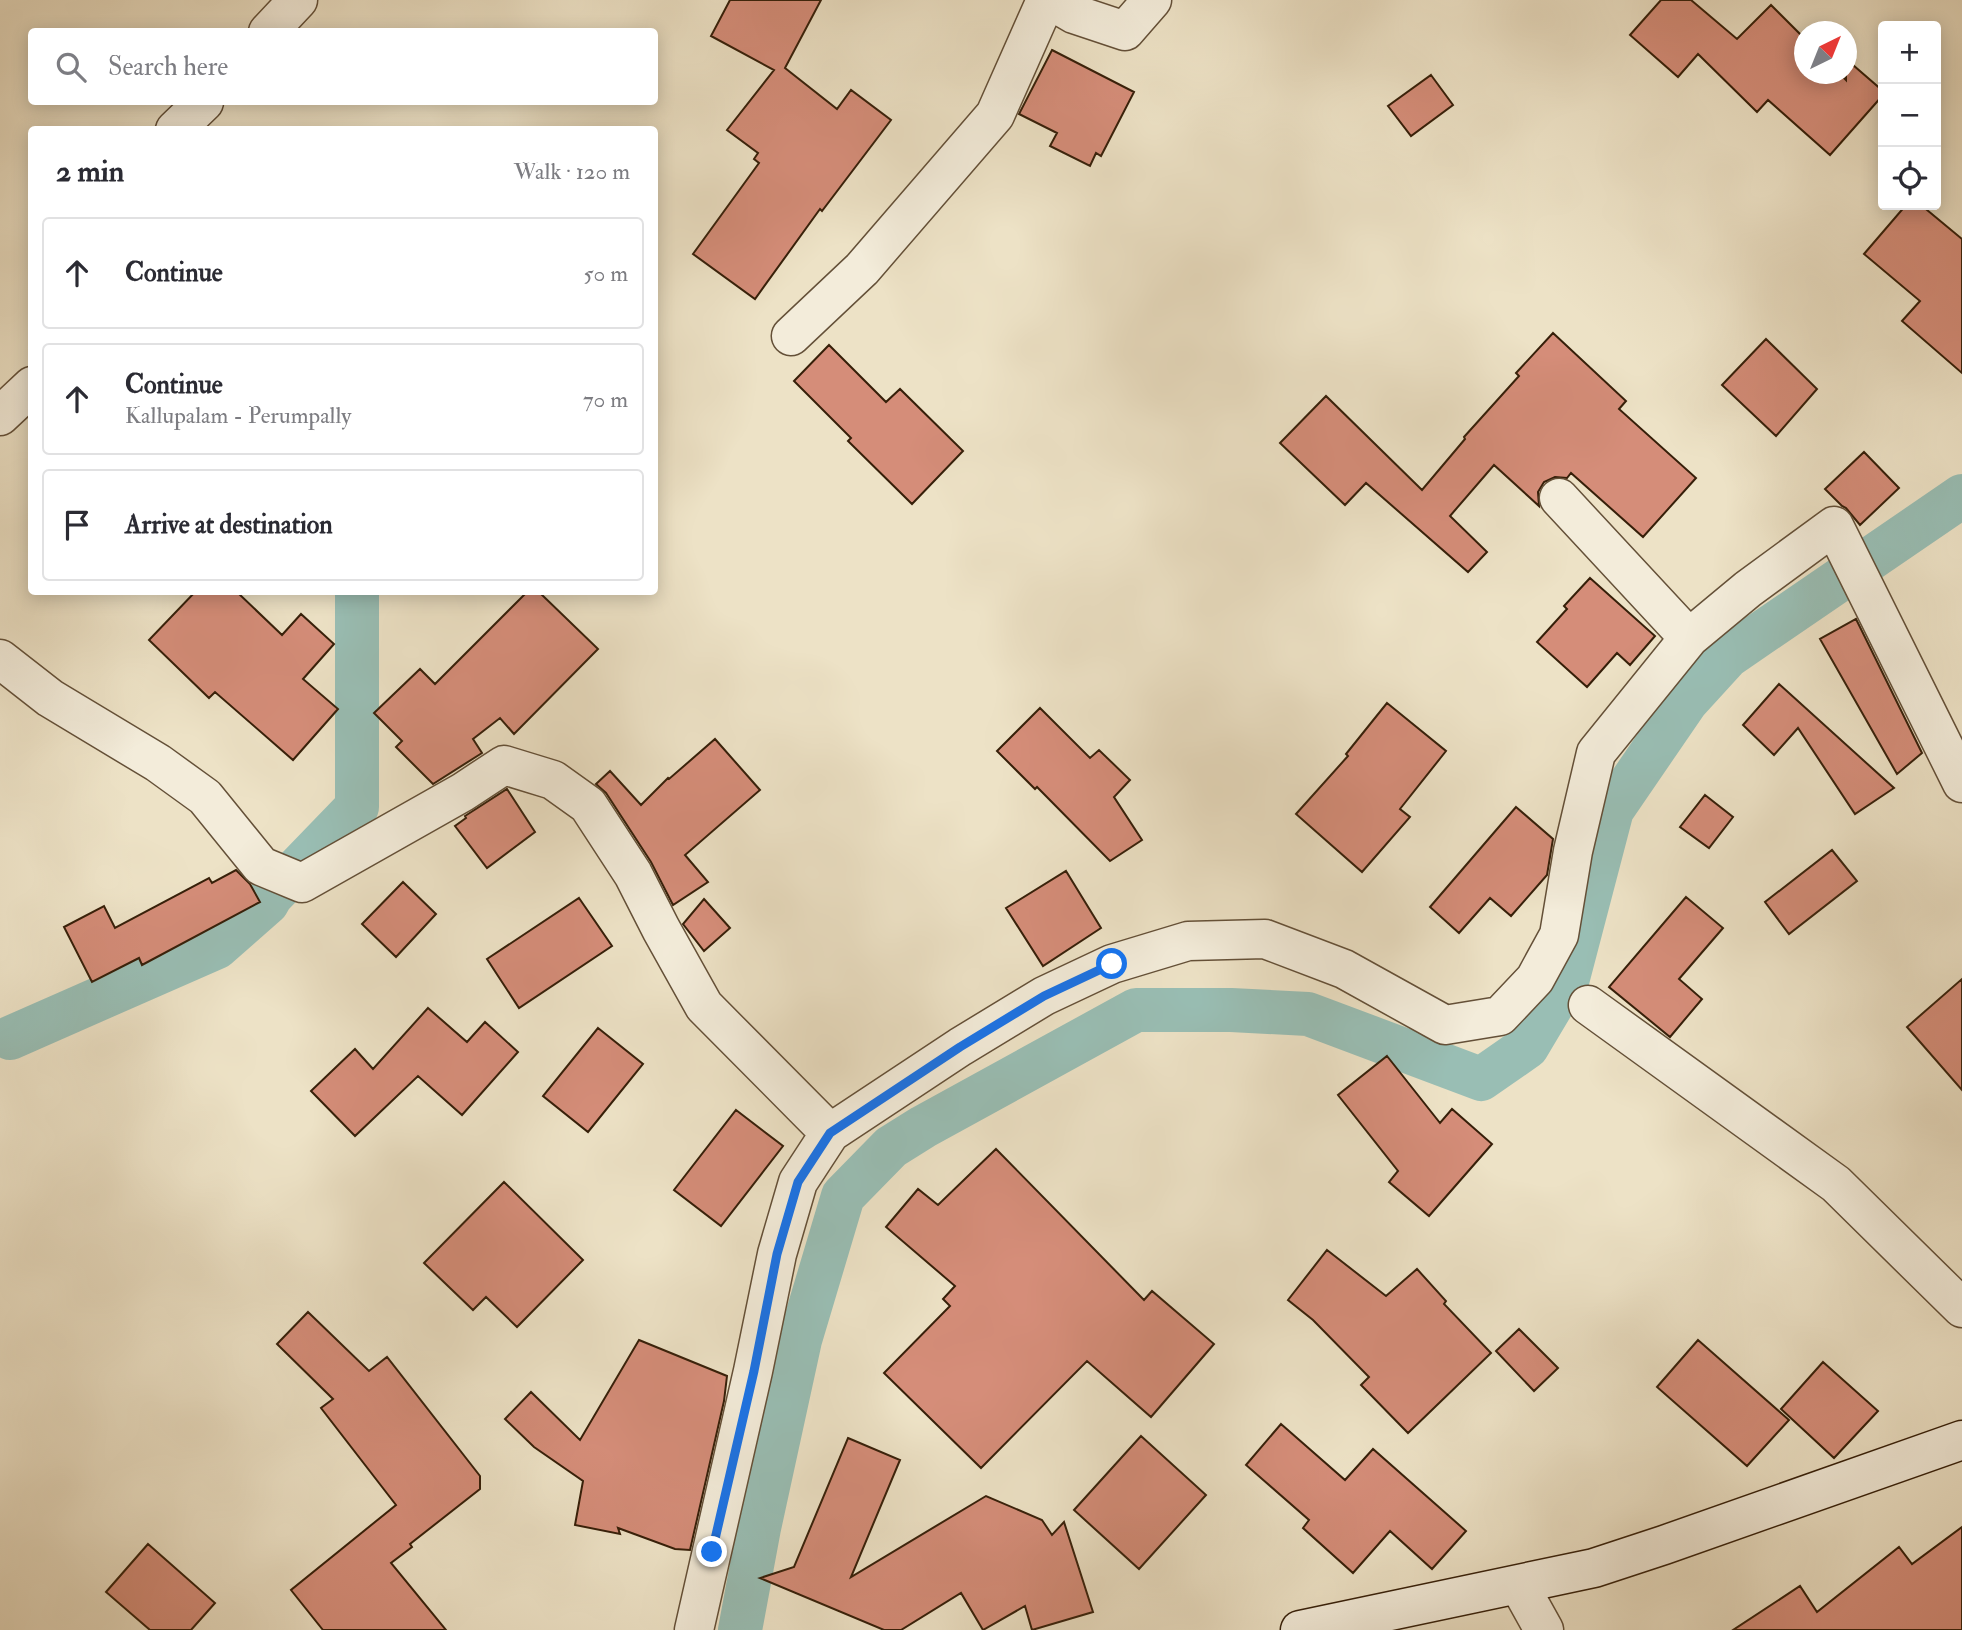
<!DOCTYPE html>
<meta charset="utf-8">
<style>
body{margin:0;font-family:"IM FELL Double Pica",serif;background:#f2f2f3;color:#2b2b33}
.controls{position:absolute;right:21px;top:21px;display:grid;overflow:hidden;border-radius:7px;box-shadow:0 4px 18px #0003}
.controls button{width:63px;height:63px;display:grid;place-items:center;padding:0;border:0;border-bottom:2px solid #e1e1e2;background:#fff;color:#2b2b33;font:35px sans-serif}
.compass{position:absolute;left:1794px;top:21px;width:63px;height:63px;border-radius:50%;background:#fff;box-shadow:0 4px 18px #0003;rotate:43deg}
.stop{position:absolute;width:21px;height:21px;margin:-16px;border:5px solid #1a73e8;border-radius:50%;background:#fff}
.stop.end{background:#1a73e8;border-color:#fff;box-shadow:0 2px 7px #0008}
.list{margin:0;padding:0;list-style:none}
h2{display:flex;justify-content:space-between;align-items:center;height:91px;margin:0;padding:0 28px;font-size:30px}
h2 small{font-size:23px;font-weight:400;color:#7c7c81}
.list li{display:grid;grid-template-columns:46px 1fr auto;gap:21px;align-items:center;box-sizing:border-box;height:112px;margin:0 14px 14px;padding:0 14px;border:2px solid #e1e1e2;border-radius:7px}
.list b{display:block;font-size:26px;white-space:nowrap}
.list p{margin:0;font-size:23px;white-space:nowrap;color:#7c7c81}
.list em{font-size:23px;font-style:normal;color:#7c7c81}
.icon{flex:none;width:38px;height:38px;fill:none;stroke:currentColor;stroke-width:2;stroke-linecap:round;stroke-linejoin:round}
.map{position:relative;flex:none;width:1962px;height:1630px;overflow:hidden}
.search{position:absolute;background:#fff;box-shadow:0 4px 18px #0003;left:28px;top:28px;width:630px;height:77px;display:flex;align-items:center;gap:18px;box-sizing:border-box;padding:0 24px;border-radius:7px;color:#7c7c81;font-size:26px}
.panel{position:absolute;background:#fff;box-shadow:0 4px 18px #0003;left:28px;top:126px;width:630px;height:469px;border-radius:7px}
.map>svg:first-child{display:block}
</style>
<div class="map">
<svg width="1962" height="1630" viewBox="0 0 1962 1630">
<rect width="100%" height="100%" fill="#ede2c6"/>
<filter id="stains"><feTurbulence type="fractalNoise" baseFrequency=".00286" numOctaves="4"/><feColorMatrix values="0 0 0 0 .2 0 0 0 0 .09 0 0 0 0 .02 0 0 0 .5 -.17"/></filter>
<radialGradient id="worn" r=".72"><stop offset=".6" stop-color="#630" stop-opacity="0"/><stop offset="1" stop-color="#630" stop-opacity=".3"/></radialGradient>
<g fill="none" stroke-linecap="round" stroke-linejoin="round">
<!-- canal -->
<path stroke="#99beb4" stroke-width="44" d="M 10,1038 L 217,947 L 267,903 L 271,896 L 357,807 L 357,592
M 740,1630 L 759,1528 L 800,1340 L 843,1196 L 891,1147 L 923,1127 L 1136,1010 L 1231,1010 L 1308,1014 L 1481,1079 L 1527,1047 L 1568,978 L 1612,810 L 1686,702 L 1728,656 L 1962,496"/>
</g>
<!-- building -->
<path fill="#d58d79" stroke="#361f09" stroke-width="2" d="M 730,0 L 821,0 L 785,68 L 837,109 L 851,90 L 891,120 L 822,211 L 820,209 L 755,299 L 693,254 L 759,163 L 754,159 L 758,153 L 727,130 L 774,70 L 711,36 Z
M 1661,0 L 1691,0 L 1737,39 L 1771,5 L 1804,38 L 1804,74 L 1840,74 L 1846,80 L 1846,59 L 1883,91 L 1883,95 L 1830,155 L 1768,100 L 1757,112 L 1698,54 L 1678,77 L 1630,35 Z
M 1052,50 L 1134,92 L 1101,156 L 1096,153 L 1090,166 L 1050,146 L 1057,133 L 1019,114 Z
M 1431,75 L 1453,105 L 1411,136 L 1388,106 Z
M 1906,205 L 1921,205 L 1962,239 L 1962,373 L 1902,321 L 1920,301 L 1864,254 Z
M 1553,333 L 1626,401 L 1619,409 L 1696,478 L 1643,537 L 1571,473 L 1567,478 L 1555,477 L 1544,482 L 1538,492 L 1539,506 L 1494,465 L 1450,516 L 1487,552 L 1468,572 L 1366,483 L 1345,505 L 1280,443 L 1326,396 L 1422,490 L 1465,439 L 1464,437 L 1519,376 L 1516,373 Z
M 1766,339 L 1817,389 L 1776,436 L 1722,385 Z
M 829,345 L 886,402 L 900,389 L 963,451 L 912,504 L 848,441 L 851,438 L 794,381 Z
M 1864,452 L 1899,488 L 1860,525 L 1846,508 L 1842,506 L 1825,489 Z
M 1590,578 L 1655,636 L 1630,665 L 1617,653 L 1587,687 L 1537,642 L 1567,609 L 1564,606 Z
M 195,592 L 237,592 L 282,635 L 301,614 L 334,644 L 303,679 L 338,709 L 293,760 L 215,692 L 209,698 L 149,640 Z
M 527,592 L 539,592 L 598,649 L 514,734 L 500,718 L 473,739 L 482,753 L 433,784 L 396,747 L 402,741 L 374,713 L 420,669 L 435,684 Z
M 1856,619 L 1922,753 L 1897,774 L 1820,639 Z
M 1779,684 L 1789,693 L 1894,788 L 1855,814 L 1798,728 L 1774,755 L 1743,725 Z
M 1387,703 L 1446,751 L 1400,809 L 1410,817 L 1362,872 L 1296,814 L 1348,756 L 1346,754 Z
M 1040,708 L 1090,758 L 1099,750 L 1130,780 L 1114,797 L 1142,840 L 1110,861 L 1037,787 L 1035,789 L 997,751 Z
M 715,739 L 760,790 L 685,855 L 708,882 L 673,905 L 651,862 L 606,793 L 596,784 L 610,771 L 641,805 L 668,778 L 669,779 Z
M 507,789 L 535,832 L 487,868 L 455,826 L 466,818 L 465,816 Z
M 1705,795 L 1733,817 L 1709,848 L 1680,827 Z
M 1516,807 L 1553,839 L 1547,875 L 1511,916 L 1490,898 L 1459,933 L 1430,907 Z
M 1832,850 L 1857,881 L 1789,934 L 1765,902 Z
M 236,870 L 250,884 L 260,902 L 142,965 L 139,958 L 92,982 L 64,927 L 104,906 L 115,928 L 209,878 L 212,883 Z
M 1066,871 L 1101,928 L 1043,966 L 1006,908 Z
M 403,882 L 436,914 L 396,957 L 362,924 Z
M 1686,897 L 1723,928 L 1679,979 L 1702,999 L 1670,1037 L 1609,987 Z
M 579,898 L 612,946 L 519,1008 L 487,959 Z
M 704,899 L 730,928 L 704,951 L 683,924 Z
M 1962,979 L 1962,1090 L 1907,1027 Z
M 428,1008 L 467,1042 L 485,1022 L 518,1052 L 462,1115 L 418,1076 L 355,1136 L 311,1091 L 355,1049 L 373,1069 Z
M 598,1028 L 643,1064 L 588,1132 L 543,1096 Z
M 1387,1056 L 1440,1123 L 1452,1109 L 1492,1144 L 1429,1216 L 1389,1182 L 1398,1171 L 1338,1095 Z
M 736,1110 L 783,1146 L 721,1226 L 674,1190 Z
M 996,1149 L 1144,1300 L 1152,1291 L 1214,1344 L 1151,1417 L 1087,1361 L 981,1468 L 884,1373 L 950,1306 L 943,1299 L 955,1286 L 886,1227 L 918,1189 L 938,1205 Z
M 504,1182 L 583,1260 L 517,1327 L 486,1297 L 473,1310 L 424,1263 Z
M 1327,1250 L 1386,1296 L 1417,1269 L 1446,1301 L 1444,1304 L 1491,1353 L 1408,1433 L 1361,1385 L 1369,1377 L 1313,1320 L 1288,1300 Z
M 308,1312 L 369,1371 L 387,1357 L 480,1476 L 480,1489 L 410,1544 L 412,1547 L 391,1563 L 446,1630 L 323,1630 L 291,1590 L 396,1505 L 321,1408 L 333,1399 L 277,1344 Z
M 1519,1329 L 1558,1368 L 1534,1391 L 1496,1351 Z
M 639,1340 L 727,1376 L 724,1401 L 690,1550 L 675,1549 L 618,1528 L 620,1534 L 575,1525 L 583,1481 L 534,1447 L 505,1419 L 531,1392 L 580,1440 Z
M 1698,1340 L 1789,1420 L 1747,1466 L 1657,1387 Z
M 1823,1362 L 1878,1411 L 1834,1458 L 1781,1409 Z
M 1281,1424 L 1345,1480 L 1373,1449 L 1466,1531 L 1432,1569 L 1390,1531 L 1353,1573 L 1303,1528 L 1309,1520 L 1246,1465 Z
M 1141,1436 L 1206,1495 L 1139,1569 L 1074,1510 Z
M 848,1438 L 900,1460 L 851,1577 L 986,1496 L 1042,1520 L 1052,1535 L 1064,1522 L 1093,1612 L 1032,1630 L 1025,1606 L 983,1630 L 961,1593 L 901,1630 L 884,1630 L 760,1578 L 794,1567 Z
M 1962,1527 L 1962,1630 L 1733,1630 L 1800,1586 L 1817,1612 L 1899,1547 L 1912,1564 Z
M 148,1544 L 215,1603 L 191,1630 L 150,1630 L 106,1592 Z"/>
<g fill="none" stroke-linecap="round" stroke-linejoin="round">
<defs>
<path id="street" d="M 1050,0 L 1074,14 L 1125,31 L 1152,0
M 268,32 L 298,0
M 175,130 L 204,102
M 791,336 L 862,269 L 995,115 L 1046,0
M 0,416 L 32,386
M 1559,498 L 1689,638
M 0,659 L 50,698 L 158,763 L 205,797 L 261,866 L 302,883 L 463,792 L 504,765 L 553,780 L 588,805 L 633,874 L 661,929 L 704,1006 L 830,1133
M 1588,1005 L 1836,1184 L 1962,1308
M 1519,1585 L 1544,1630
M 694,1630 L 753,1371 L 777,1254 L 798,1182 L 830,1133 L 960,1047 L 1044,996 L 1112,964 L 1188,941 L 1265,939 L 1344,969 L 1445,1025 L 1500,1016 L 1535,979 L 1559,935 L 1573,851 L 1596,753 L 1689,638 L 1748,589 L 1834,526 L 1962,783"/>
<path id="secondary" d="M 1300,1630 L 1594,1568 L 1664,1545 L 1962,1440"/>
</defs>
<!-- street casing -->
<use href="#street" stroke="#645038" stroke-width="41"/>
<!-- secondary casing -->
<use href="#secondary" stroke="#361f09" stroke-width="41"/>
<!-- street -->
<use href="#street" stroke="#f3ecda" stroke-width="38"/>
<!-- secondary -->
<use href="#secondary" stroke="#f3ecda" stroke-width="38"/>
</g>
<g fill="none" stroke-linecap="round" stroke-linejoin="round">
<!-- route -->
<path stroke="#1a73e8" stroke-width="9" d="M 712,1552 L 754,1371 L 777,1254 L 798,1182 L 830,1133 L 960,1047 L 1044,996 L 1112,964"/>
</g>
<rect width="100%" height="100%" filter="url(#stains)"/>
<rect width="100%" height="100%" fill="url(#worn)"/>
</svg>
<div class="controls">
<button>+</button>
<button>−</button>
<button><svg class="icon" aria-label="locate" viewBox="0 0 24 24"><circle cx="12" cy="12" r="6"/><path d="M12 2v4M12 18v4M2 12h4M18 12h4"/></svg></button>
</div>
<svg class="compass" viewBox="-18 -18 36 36"><path d="M0-13l5 13h-10z" fill="#e53935"/><path d="M0 13l5-13h-10z" fill="#7c7c81"/></svg>
<div class="stop" style="left:1112px;top:964px"></div>
<div class="stop end" style="left:712px;top:1552px"></div>
<div class="search"><svg class="icon" aria-label="search" viewBox="0 0 24 24"><circle cx="10" cy="10" r="6"/><path d="M15 15l6 6"/></svg>Search here</div>
<section class="panel">
<h2>2 min<small>Walk · 120 m</small></h2>
<ul class="list">
<li><svg class="icon" aria-label="ahead" viewBox="0 0 24 24"><path d="M12 20V5M6 11l6-6 6 6"/></svg><div><b>Continue</b></div><em>50 m</em></li>
<li><svg class="icon" aria-label="ahead" viewBox="0 0 24 24"><path d="M12 20V5M6 11l6-6 6 6"/></svg><div><b>Continue</b><p>Kallupalam - Perumpally</p></div><em>70 m</em></li>
<li><svg class="icon" aria-label="arrive" viewBox="0 0 24 24"><path d="M6 21V4h12l-3 4 3 4H6"/></svg><div><b>Arrive at destination</b></div></li>
</ul>
</section>
</div>
